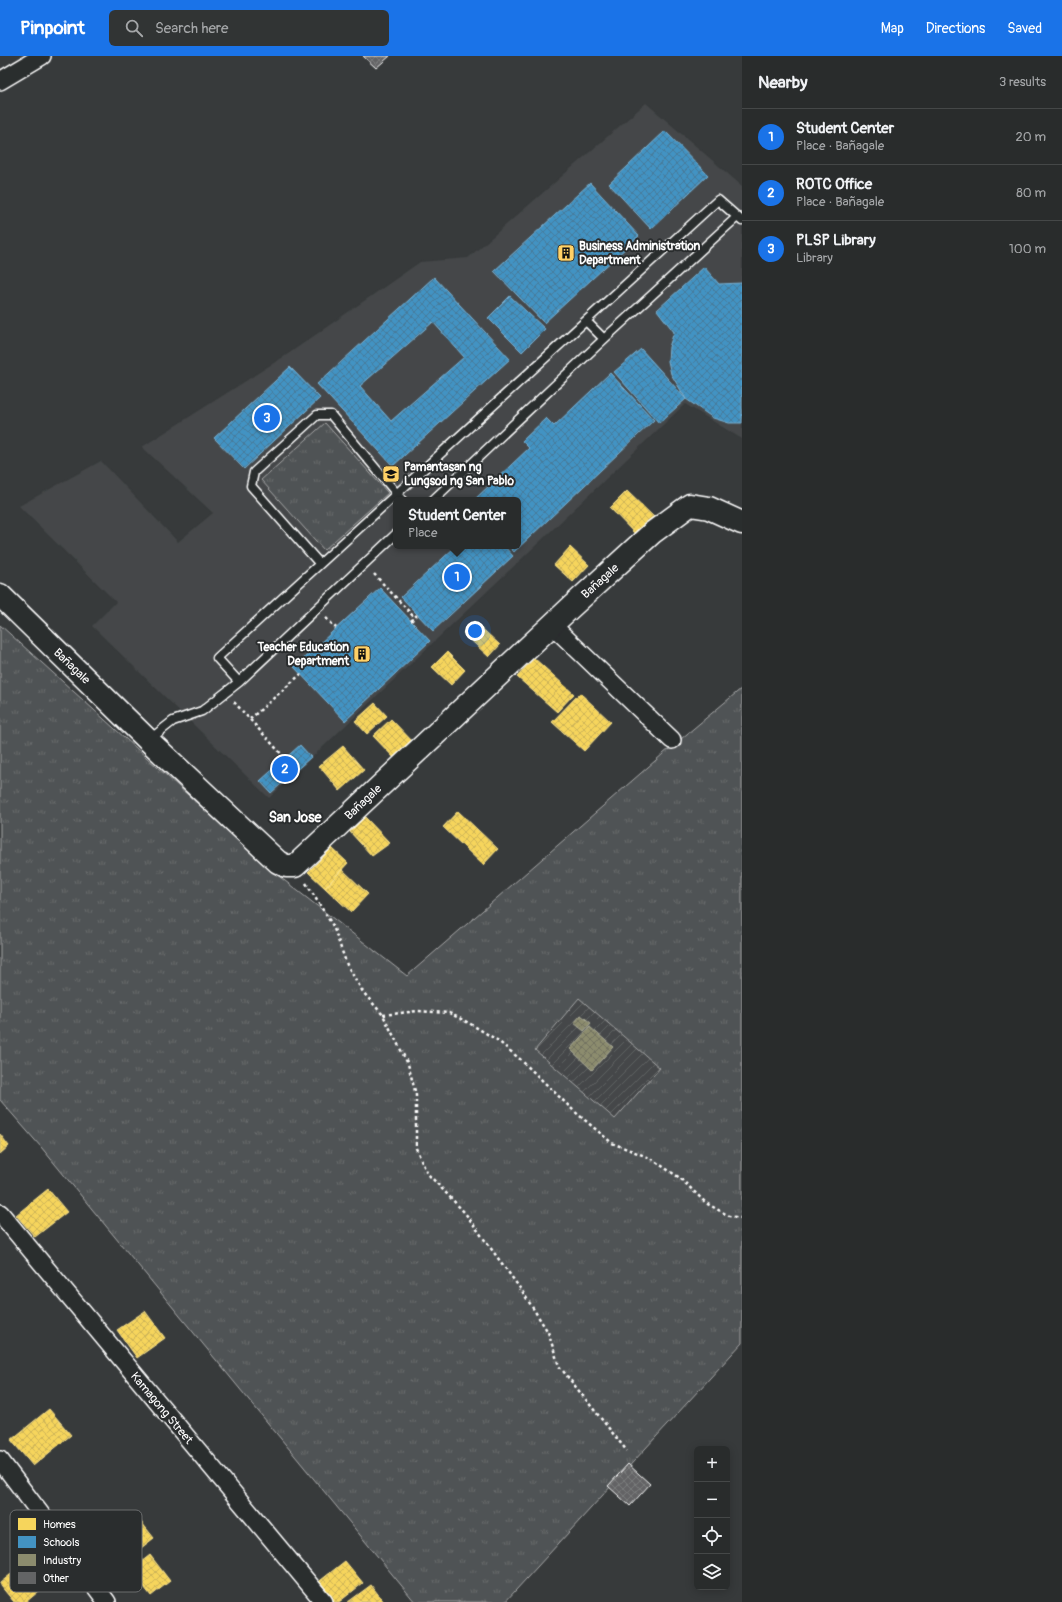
<!DOCTYPE html>
<meta charset="utf-8">
<style>
body{margin:0;font-family:Pangolin,sans-serif;background:#313434;color:#f1f3f6}
.controls{position:absolute;right:12px;bottom:12px;display:grid;overflow:hidden;border-radius:6px;box-shadow:0 2px 10px #0003}
.controls button{width:36px;height:36px;display:grid;place-items:center;padding:0;border:0;border-bottom:1px solid #454848;background:#292c2c;color:#f1f3f6;font:20px sans-serif}
.you{position:absolute;left:475px;top:575px;width:14px;height:14px;margin:-10px;border:3px solid #fff;border-radius:50%;background:#1a73e8;box-shadow:0 0 0 6px #1a73e833}
.badge{display:grid;place-items:center;width:26px;height:26px;border-radius:50%;background:#1a73e8;color:#fff;font-size:13px;font-weight:700}
.pin{position:absolute;translate:-50% -50%;border:2px solid #fff;box-shadow:0 1px 4px #0006}
.popup{position:absolute;left:393px;top:441px;width:128px;height:52px;box-sizing:border-box;display:grid;place-content:center;border-radius:6px;background:#292c2c;filter:drop-shadow(0 1px 3px #0005);font-size:13px;white-space:nowrap;color:#a5a7a9}
.popup b{font-size:15px;color:#f1f3f6}
.popup::after{content:'';position:absolute;left:50%;top:100%;margin-left:-8px;border:8px solid transparent;border-top-color:#292c2c}
.list{margin:0;padding:0;list-style:none}
h2{display:flex;justify-content:space-between;align-items:center;height:52px;margin:0;padding:0 16px;font-size:17px}
h2 small{font-size:13px;font-weight:400;color:#a5a7a9}
.list li{display:grid;grid-template-columns:26px 1fr auto;gap:12px;align-items:center;box-sizing:border-box;height:56px;padding:0 16px;border-top:1px solid #454848}
.list b{display:block;font-size:15px;white-space:nowrap}
.list p{margin:0;font-size:13px;white-space:nowrap;color:#a5a7a9}
.list em{font-size:13px;font-style:normal;color:#a5a7a9}
.icon{flex:none;width:22px;height:22px;fill:none;stroke:currentColor;stroke-width:2;stroke-linecap:round;stroke-linejoin:round}
.map{position:relative;flex:none;width:742px;height:1546px;overflow:hidden}
header{display:flex;align-items:center;gap:24px;box-sizing:border-box;height:56px;padding:0 20px;background:#1a73e8;color:#fff}
header strong{font-size:19px}
nav{display:flex;gap:22px;margin-inline-start:auto;font-size:14px}
.search{width:280px;height:36px;background:#313434;display:flex;align-items:center;gap:10px;box-sizing:border-box;padding:0 14px;border-radius:6px;color:#a5a7a9;font-size:15px}
main{display:flex}
aside{flex:1;background:#292c2c}
.map>svg:first-child{display:block}
</style>
<header>
<strong>Pinpoint</strong>
<div class="search"><svg class="icon" aria-label="search" viewBox="0 0 24 24"><circle cx="10" cy="10" r="6"/><path d="M15 15l6 6"/></svg>Search here</div>
<nav><a>Map</a><a>Directions</a><a>Saved</a></nav>
</header>
<main>
<div class="map">
<svg width="742" height="1546" viewBox="0 0 742 1546">
<defs>
<pattern id="industrial-furrows" width="10" height="10" patternUnits="userSpaceOnUse"><rect width="10" height="10" fill="#444748"/><path d="M-1 1l2-2M0 10L10 0M9 11l2-2" fill="none" stroke="#606363"/></pattern>
<pattern id="grass-tufts" width="24" height="20" patternUnits="userSpaceOnUse"><rect width="24" height="20" fill="#505354"/><path d="M3 7l-1-3M5 7V3M7 7l1-3M15 17l-1-3M17 17v-4M19 17l1-3" fill="none" stroke="#6a6d6e"/></pattern>
<pattern id="homes-cross-hatch" width="8" height="8" patternUnits="userSpaceOnUse"><rect width="8" height="8" fill="#f6d55c"/><path d="M0 0l8 8M0 8l8-8" fill="none" stroke="#ccb358"/></pattern>
<pattern id="schools-cross-hatch" width="8" height="8" patternUnits="userSpaceOnUse"><rect width="8" height="8" fill="#4393c3"/><path d="M0 0l8 8M0 8l8-8" fill="none" stroke="#467a99"/></pattern>
<pattern id="industry-cross-hatch" width="8" height="8" patternUnits="userSpaceOnUse"><rect width="8" height="8" fill="#8c8c6e"/><path d="M0 0l8 8M0 8l8-8" fill="none" stroke="#727260"/></pattern>
<pattern id="building-cross-hatch" width="8" height="8" patternUnits="userSpaceOnUse"><rect width="8" height="8" fill="#636465"/><path d="M0 0l8 8M0 8l8-8" fill="none" stroke="#7a7b7c"/></pattern>
</defs>
<rect width="100%" height="100%" fill="#373a3b"/>
<filter id="ink" filterUnits="userSpaceOnUse"><feTurbulence type="fractalNoise" baseFrequency=".025" numOctaves="2"/><feDisplacementMap in="SourceGraphic" scale="8" xChannelSelector="R" yChannelSelector="G"/><feConvolveMatrix kernelMatrix="1 2 1 2 8 2 1 2 1" color-interpolation-filters="sRGB"/></filter>
<g filter="url(#ink)">
<!-- built -->
<path fill="#444748" fill-rule="evenodd" d="M 646,47 L 742,130 L 742,383 L 685,348 L 269,742 L 92,570 L 116,546 L 19,450 L 101,405 L 178,486 L 213,457 L 142,391 L 288,298 L 420,206 L 468,202 ZM 396,444 L 518,444 L 518,490 L 396,490 Z"/>
<!-- industrial -->
<path fill="url(#industrial-furrows)" d="M 579,942 L 660,1012 L 615,1063 L 535,994 Z"/>
<!-- grass -->
<path fill="url(#grass-tufts)" stroke="#a8a9aa" fill-rule="evenodd" d="M 325,367 L 388,437 L 324,494 L 261,424 Z
M 0,569 L 271,814 L 407,920 L 663,698 L 742,632 L 742,1287 L 505,1546 L 415,1546 L 41,1091 L 0,1044 ZM 579,942 L 660,1012 L 615,1063 L 535,994 Z"/>
<!-- homes -->
<path fill="url(#homes-cross-hatch)" stroke="#f9e28d" d="M 627,435 L 656,463 L 638,481 L 610,452 Z
M 570,491 L 589,509 L 573,526 L 554,509 Z
M 474,565 L 500,589 L 489,601 L 463,577 Z
M 447,596 L 465,614 L 451,629 L 432,611 Z
M 534,602 L 574,638 L 557,656 L 517,621 Z
M 580,637 L 611,666 L 584,695 L 552,666 Z
M 375,647 L 387,660 L 367,678 L 355,665 Z
M 391,663 L 415,688 L 397,705 L 373,680 Z
M 343,690 L 364,714 L 340,735 L 319,710 Z
M 458,755 L 498,793 L 483,809 L 443,771 Z
M 365,761 L 390,787 L 372,800 L 350,776 Z
M 332,792 L 348,807 L 325,832 L 308,816 Z
M 342,813 L 368,838 L 351,856 L 325,832 Z
M 0,1078 L 9,1090 L 0,1098 Z
M 48,1133 L 67,1156 L 35,1181 L 16,1159 Z
M 145,1255 L 165,1282 L 137,1302 L 117,1274 Z
M 49,1353 L 71,1379 L 33,1410 L 11,1384 Z
M 134,1457 L 154,1482 L 132,1499 L 127,1492 L 101,1512 L 88,1497 L 111,1479 L 110,1476 Z
M 37,1497 L 48,1511 L 43,1515 L 51,1525 L 26,1546 L 14,1546 L 0,1529 L 0,1527 Z
M 150,1499 L 170,1525 L 151,1540 L 131,1514 Z
M 345,1505 L 363,1527 L 339,1546 L 330,1546 L 316,1528 Z
M 371,1529 L 384,1546 L 348,1546 Z"/>
<!-- schools -->
<path fill="url(#schools-cross-hatch)" stroke="#7bb3d5" fill-rule="evenodd" d="M 665,75 L 708,119 L 651,173 L 609,128 Z
M 590,127 L 639,180 L 544,267 L 494,215 Z
M 704,211 L 719,228 L 742,227 L 742,367 L 729,367 L 713,362 L 686,343 L 671,318 L 668,305 L 669,291 L 674,276 L 657,254 Z
M 434,221 L 510,303 L 393,410 L 317,328 ZM 433,266 L 464,301 L 391,365 L 360,330 Z
M 510,240 L 545,273 L 522,296 L 488,262 Z
M 641,293 L 686,343 L 659,367 L 614,316 Z
M 290,311 L 320,342 L 244,413 L 214,382 Z
M 610,317 L 654,364 L 514,496 L 508,490 L 518,490 L 518,444 L 474,444 L 529,392 L 522,385 L 546,362 L 554,370 Z
M 456,490 L 504,490 L 513,500 L 433,575 L 401,541 Z
M 380,532 L 430,585 L 345,665 L 294,611 Z
M 300,689 L 311,701 L 271,737 L 260,725 Z"/>
<!-- industry -->
<path fill="url(#industry-cross-hatch)" stroke="#aeae9a" d="M 581,959 L 591,967 L 584,975 L 574,967 Z
M 590,971 L 613,991 L 592,1014 L 570,993 Z"/>
<!-- building -->
<path fill="url(#building-cross-hatch)" stroke="#fff" d="M 363,0 L 390,0 L 376,12 Z
M 628,1408 L 650,1428 L 630,1450 L 608,1430 Z"/>
<g fill="none" stroke-linecap="round" stroke-linejoin="round">
<defs>
<path id="lane" d="M 586,265 L 604,283
M 433,444 L 604,283 L 737,161
M 320,508 L 251,430 L 254,416 L 317,359 L 331,359 L 402,444
M 239,626 L 217,602 L 718,144 L 742,165
M 149,684 L 173,665 L 202,655 L 239,626 L 396,478"/>
<path id="street" d="M 0,25 L 42,0
M 552,569 L 672,684
M 0,1157 L 324,1546
M 0,1404 L 107,1546"/>
<path id="secondary" d="M 0,539 L 149,685 L 278,806 L 286,810 L 295,810 L 569,553 L 652,477 L 690,449 L 709,452 L 742,467"/>
</defs>
<!-- lane casing -->
<use href="#lane" stroke="#fff" stroke-width="11"/>
<!-- street casing -->
<use href="#street" stroke="#fff" stroke-width="20"/>
<!-- secondary casing -->
<use href="#secondary" stroke="#fff" stroke-width="25"/>
<!-- path -->
<path stroke="#fff" stroke-width="2.5" stroke-dasharray="3 3" stroke-linecap="butt" d="M 374,518 L 414,561
M 326,562 L 336,572
M 411,565 L 417,559
M 234,646 L 285,702
M 250,663 L 301,618
M 306,827 L 333,870 L 347,909 L 363,936 L 383,959 L 408,1008 L 416,1039 L 416,1092 L 427,1117 L 465,1157 L 522,1235 L 548,1276 L 559,1310 L 627,1395
M 383,959 L 418,955 L 449,957 L 469,967 L 497,984 L 521,1004 L 574,1055 L 612,1087 L 650,1102 L 680,1122 L 706,1147 L 729,1160 L 742,1162"/>
<!-- lane -->
<use href="#lane" stroke="#2a2d2e" stroke-width="8"/>
<!-- street -->
<use href="#street" stroke="#2a2d2e" stroke-width="17"/>
<!-- secondary -->
<use href="#secondary" stroke="#2a2d2e" stroke-width="22"/>
</g>
</g>
<!-- icons -->
<defs>
<symbol id="building-square" viewBox="-11 -11 22 22"><rect x="-9" y="-9" width="18" height="18" rx="4" fill="#ffd166" stroke="#2a2d2e"/><path d="M-4-6H4V6H1V3H-1V6H-4ZM-2.5-4.3h1.7v1.8h-1.7ZM.8-4.3h1.7v1.8H.8ZM-2.5-1h1.7V.8h-1.7ZM.8-1h1.7V.8H.8Z" fill="#111"/></symbol>
<symbol id="university-square" viewBox="-11 -11 22 22"><rect x="-9" y="-9" width="18" height="18" rx="4" fill="#ffd166" stroke="#2a2d2e"/><path d="M0-5L7-2L0 1L-7-2ZM-4 1L0 2.5L4 1V4Q0 6-4 4Z" fill="#111"/></symbol>
</defs>
<g fill-rule="evenodd">
<use href="#building-square" x="556" y="187" width="20" height="20"/>
<use href="#university-square" x="381" y="408" width="20" height="20"/>
<use href="#building-square" x="352" y="588" width="20" height="20"/>
</g>
<g text-anchor="middle" stroke-width="4" stroke-linejoin="round" paint-order="stroke">
<!-- poi labels -->
<g font-size="12" font-weight="bold" fill="#fff" stroke="#2a2d2e" text-anchor="start">
<text x="579" y="194">Business Administration<tspan x="579" dy="14">Department</tspan></text>
<text x="404" y="415">Pamantasan ng<tspan x="404" dy="14">Lungsod ng San Pablo</tspan></text>
<text x="349" y="595" text-anchor="end">Teacher Education<tspan x="349" dy="14">Department</tspan></text>
</g>
<!-- street labels -->
<g font-size="12" fill="#fff" stroke="#2a2d2e">
<text transform="translate(600 525) rotate(-42)" y="4">Bañagale</text>
<text transform="translate(72 610) rotate(44)" y="4">Bañagale</text>
<text transform="translate(363 746) rotate(-43)" y="4">Bañagale</text>
<text transform="translate(162 1352) rotate(50)" y="4">Kamagong Street</text>
</g>
<!-- quarter labels -->
<g font-size="14" font-weight="bold" fill="#fff" stroke="#2a2d2e">
<text x="295" y="766">San Jose</text>
</g>
</g>
<!-- legend -->
<rect x="10" y="1454" width="132" height="82" rx="6" fill="#2a2d2e" stroke="#6a6c6d" stroke-width="1"/>
<rect x="18" y="1462" width="18" height="12" fill="#f6d55c"/>
<rect x="18" y="1480" width="18" height="12" fill="#4393c3"/>
<rect x="18" y="1498" width="18" height="12" fill="#8c8c6e"/>
<rect x="18" y="1516" width="18" height="12" fill="#636465"/>
<g font-size="11" fill="#fff">
<text x="43" y="1472">Homes</text>
<text x="43" y="1490">Schools</text>
<text x="43" y="1508">Industry</text>
<text x="43" y="1526">Other</text>
</g>
</svg>
<div class="controls">
<button>+</button>
<button>−</button>
<button><svg class="icon" aria-label="locate" viewBox="0 0 24 24"><circle cx="12" cy="12" r="6"/><path d="M12 2v4M12 18v4M2 12h4M18 12h4"/></svg></button>
<button><svg class="icon" aria-label="layers" viewBox="0 0 24 24"><path d="M12 4l9 5-9 5-9-5zM3 14l9 5 9-5"/></svg></button>
</div>
<div class="you"></div>
<div class="pin badge" style="left:457px;top:521px">1</div>
<div class="popup"><b>Student Center</b>Place</div>
<div class="pin badge" style="left:285px;top:713px">2</div>
<div class="pin badge" style="left:267px;top:362px">3</div>
</div>
<aside>
<h2>Nearby<small>3 results</small></h2>
<ul class="list">
<li><span class="badge">1</span><div><b>Student Center</b><p>Place · Bañagale</p></div><em>20 m</em></li>
<li><span class="badge">2</span><div><b>ROTC Office</b><p>Place · Bañagale</p></div><em>80 m</em></li>
<li><span class="badge">3</span><div><b>PLSP Library</b><p>Library</p></div><em>100 m</em></li>
</ul>
</aside>
</main>
